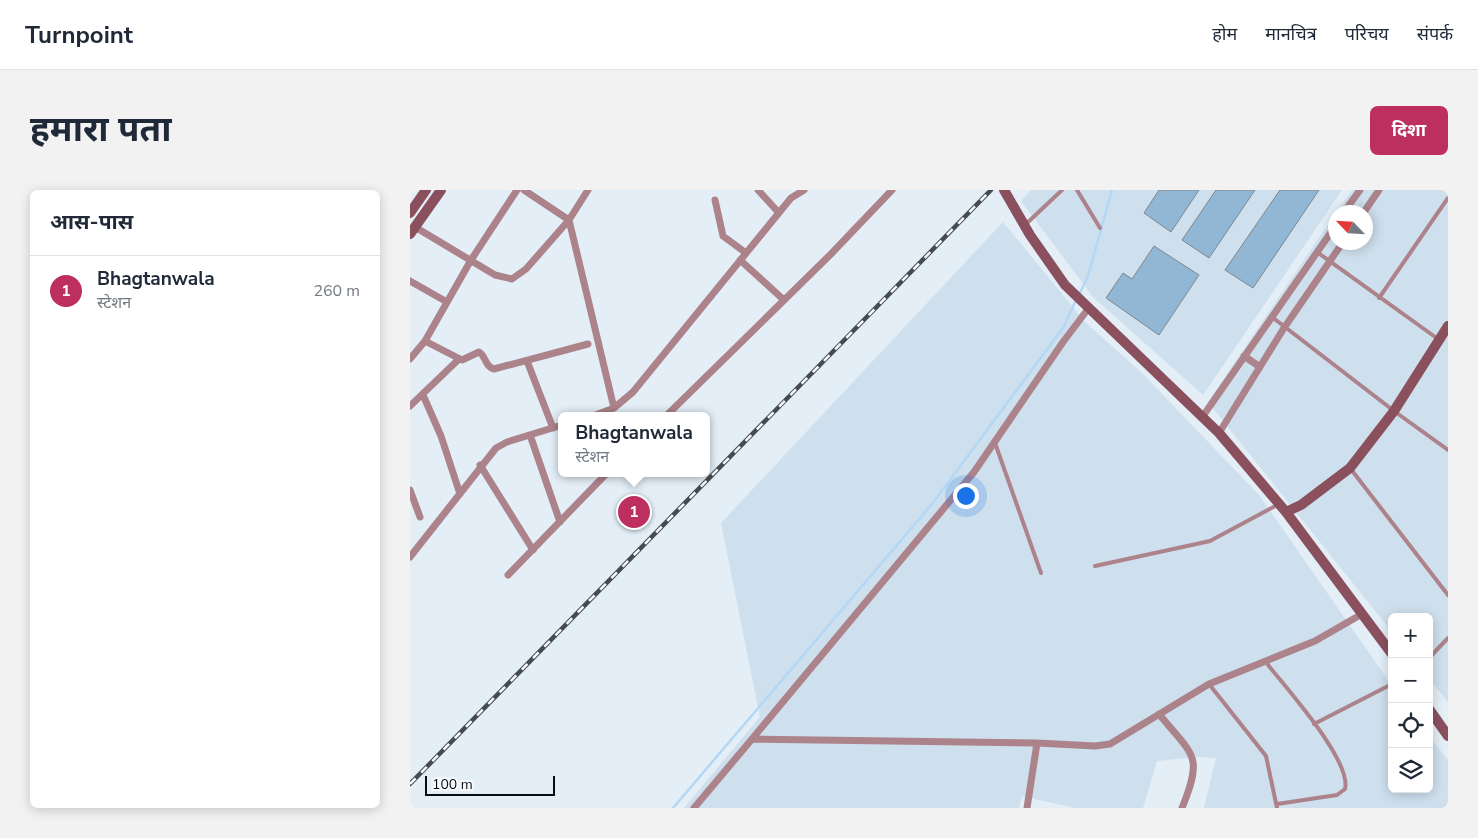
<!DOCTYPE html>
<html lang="hi">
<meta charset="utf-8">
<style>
body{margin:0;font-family:"Nunito Sans","Noto Sans Devanagari",sans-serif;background:#f2f2f3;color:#1f2937}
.controls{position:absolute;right:15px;bottom:15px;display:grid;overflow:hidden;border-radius:8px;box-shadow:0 2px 12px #0003}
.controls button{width:45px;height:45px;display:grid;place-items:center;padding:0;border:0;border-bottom:1px solid #e0e1e3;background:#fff;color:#1f2937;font:25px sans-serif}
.compass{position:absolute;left:918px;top:15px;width:45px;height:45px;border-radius:50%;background:#fff;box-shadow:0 2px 12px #0003;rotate:295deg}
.scale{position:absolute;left:15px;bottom:12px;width:130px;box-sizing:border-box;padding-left:5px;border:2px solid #0a0d10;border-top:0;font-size:14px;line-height:18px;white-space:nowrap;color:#0a0d10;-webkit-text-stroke:4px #f6fafe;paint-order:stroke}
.you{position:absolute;left:555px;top:305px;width:18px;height:18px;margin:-12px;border:4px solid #fff;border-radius:50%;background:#1a73e8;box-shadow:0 0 0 8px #1a73e833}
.badge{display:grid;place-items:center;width:32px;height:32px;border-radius:50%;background:#bd2f5f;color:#fff;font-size:16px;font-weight:700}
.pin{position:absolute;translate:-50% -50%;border:2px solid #fff;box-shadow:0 1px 5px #0006}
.popup{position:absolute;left:148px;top:222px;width:152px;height:65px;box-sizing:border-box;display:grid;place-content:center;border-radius:8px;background:#fff;filter:drop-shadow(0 1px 4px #0005);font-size:16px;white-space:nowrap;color:#747a83}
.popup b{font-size:19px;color:#1f2937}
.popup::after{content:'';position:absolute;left:50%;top:100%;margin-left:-10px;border:10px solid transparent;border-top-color:#fff}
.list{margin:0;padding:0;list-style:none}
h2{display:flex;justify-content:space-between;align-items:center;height:65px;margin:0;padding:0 20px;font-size:21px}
h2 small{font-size:16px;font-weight:400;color:#747a83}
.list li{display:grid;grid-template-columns:32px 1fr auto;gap:15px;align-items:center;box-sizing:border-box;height:70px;padding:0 20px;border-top:1px solid #e0e1e3}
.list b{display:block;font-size:19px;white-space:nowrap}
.list p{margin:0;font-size:16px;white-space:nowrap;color:#747a83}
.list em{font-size:16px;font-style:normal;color:#747a83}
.icon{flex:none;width:28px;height:28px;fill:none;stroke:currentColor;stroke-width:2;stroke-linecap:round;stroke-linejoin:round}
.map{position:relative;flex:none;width:1038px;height:618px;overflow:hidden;border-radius:8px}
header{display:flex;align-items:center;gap:30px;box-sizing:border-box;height:70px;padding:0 25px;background:#fff;border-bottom:1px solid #e0e1e3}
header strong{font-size:24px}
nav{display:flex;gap:28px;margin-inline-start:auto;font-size:18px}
.intro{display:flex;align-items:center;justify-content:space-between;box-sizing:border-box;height:120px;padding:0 30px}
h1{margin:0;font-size:35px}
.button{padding:12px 22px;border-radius:8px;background:#bd2f5f;color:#fff;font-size:18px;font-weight:700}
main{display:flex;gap:30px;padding:0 30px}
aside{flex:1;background:#fff;border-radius:8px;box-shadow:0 2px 12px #0003}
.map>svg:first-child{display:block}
</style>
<header>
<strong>Turnpoint</strong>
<nav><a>होम</a><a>मानचित्र</a><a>परिचय</a><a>संपर्क</a></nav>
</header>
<div class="intro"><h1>हमारा पता</h1><a class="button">दिशा</a></div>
<main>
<aside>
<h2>आस-पास<small></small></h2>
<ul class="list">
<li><span class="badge">1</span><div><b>Bhagtanwala</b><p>स्टेशन</p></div><em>260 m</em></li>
</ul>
</aside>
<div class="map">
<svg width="1038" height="618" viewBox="0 0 1038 618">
<rect width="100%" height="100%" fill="#e3eef7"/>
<!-- built -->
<path fill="#cedfed" d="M 621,0 L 932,0 L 793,205 L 683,107 L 611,11 Z
M 942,0 L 1038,0 L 1038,512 L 1019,489 L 1019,427 L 982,427 L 982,442 L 798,212 L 925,24 L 926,52 L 956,52 L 956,22 L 927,22 Z
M 593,32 L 675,132 L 732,183 L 849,305 L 982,496 L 982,599 L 1019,599 L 1019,546 L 1038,570 L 1038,618 L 794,618 L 806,568 L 787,567 L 747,571 L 733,618 L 665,618 L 612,606 L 609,618 L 274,618 L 350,527 L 311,333 Z"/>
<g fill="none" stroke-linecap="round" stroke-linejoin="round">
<!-- stream -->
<path stroke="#b2d8f6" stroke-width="2.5" d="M 669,105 L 678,86 L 702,0
M 263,618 L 522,314 L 653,138 L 666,110"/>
</g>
<!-- building -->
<path fill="#92b7d4" stroke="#7c868e" d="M 749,0 L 789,0 L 761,42 L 734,23 Z
M 806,0 L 845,0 L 799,68 L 772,50 Z
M 870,0 L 909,0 L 843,98 L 815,80 Z
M 744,56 L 789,85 L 749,145 L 696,108 L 713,83 L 722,89 Z"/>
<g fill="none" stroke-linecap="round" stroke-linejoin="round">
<!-- lane -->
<path stroke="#ad838b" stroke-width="4" d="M 667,0 L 690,38
M 616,34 L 652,0
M 907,62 L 1028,149
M 969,108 L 1038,8
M 862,127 L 984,221 L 1038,260
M 585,253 L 631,383
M 940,278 L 1038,405
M 685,376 L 800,351 L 869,314
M 1019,468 L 1038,448
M 855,471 C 874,496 942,570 935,599 L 927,605 L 867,614
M 799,494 L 856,566 L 867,618
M 904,534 L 982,494"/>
<!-- street -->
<path stroke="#ad838b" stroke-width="7" d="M 178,0 L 159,30 L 204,218
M 348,0 L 369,23
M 305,10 L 313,46 L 336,63
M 934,22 L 950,0
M 954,22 L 969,0
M 5,37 L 85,85 L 102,89 L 116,79 L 159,30 L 114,0
M 330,70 L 374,110
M 0,91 L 37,112
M 15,151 L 52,170 L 69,162 C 76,166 75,177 84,179 L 178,154
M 834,166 L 850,177
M 0,169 L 15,151 L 61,70 L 107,0
M 117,171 L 143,238
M 13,205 L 31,246 L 50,304
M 0,216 L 49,169
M 183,226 L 204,218 L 223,202 L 381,8 L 394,0
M 256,226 L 421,64 L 482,0
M 793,226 L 926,35
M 809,243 L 874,138 L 933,52
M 120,245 L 150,332
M 70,275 L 123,360
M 0,300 L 10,327
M 0,367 L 86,258 L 97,252 L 152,235
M 98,385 L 197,283
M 749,524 C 783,566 794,564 772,618
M 342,549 L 564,282 L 653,152 L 678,119
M 284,618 L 342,549 L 627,553 L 685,556 L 700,554 L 799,494 L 905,451 L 952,424
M 617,618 L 627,553"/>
<!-- secondary -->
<path stroke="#8b505e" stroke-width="10" d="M 594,0 L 620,45 L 655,95 L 809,243 L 876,322 L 982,464
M 0,23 L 16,0
M 0,44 L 31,0
M 876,322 L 891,315 L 940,278 L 984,221 L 1038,136
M 1019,519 L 1038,546"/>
<defs>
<path id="rail" d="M 0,594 L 581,0"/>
</defs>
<!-- rail casing -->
<use href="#rail" stroke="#464b50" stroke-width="4.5"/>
<!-- rail -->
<use href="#rail" stroke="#f6fafe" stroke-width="2.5" stroke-dasharray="8" stroke-linecap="butt"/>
</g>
</svg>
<div class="controls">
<button>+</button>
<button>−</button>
<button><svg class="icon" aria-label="locate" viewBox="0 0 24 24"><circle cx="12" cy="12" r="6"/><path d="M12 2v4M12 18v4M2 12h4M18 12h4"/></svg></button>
<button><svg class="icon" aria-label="layers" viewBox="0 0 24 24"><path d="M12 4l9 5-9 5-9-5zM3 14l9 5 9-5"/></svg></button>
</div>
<svg class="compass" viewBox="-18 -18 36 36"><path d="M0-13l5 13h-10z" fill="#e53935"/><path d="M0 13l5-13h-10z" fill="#747a83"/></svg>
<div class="scale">100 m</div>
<div class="you"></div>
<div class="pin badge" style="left:224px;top:322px">1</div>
<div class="popup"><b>Bhagtanwala</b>स्टेशन</div>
</div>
</main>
